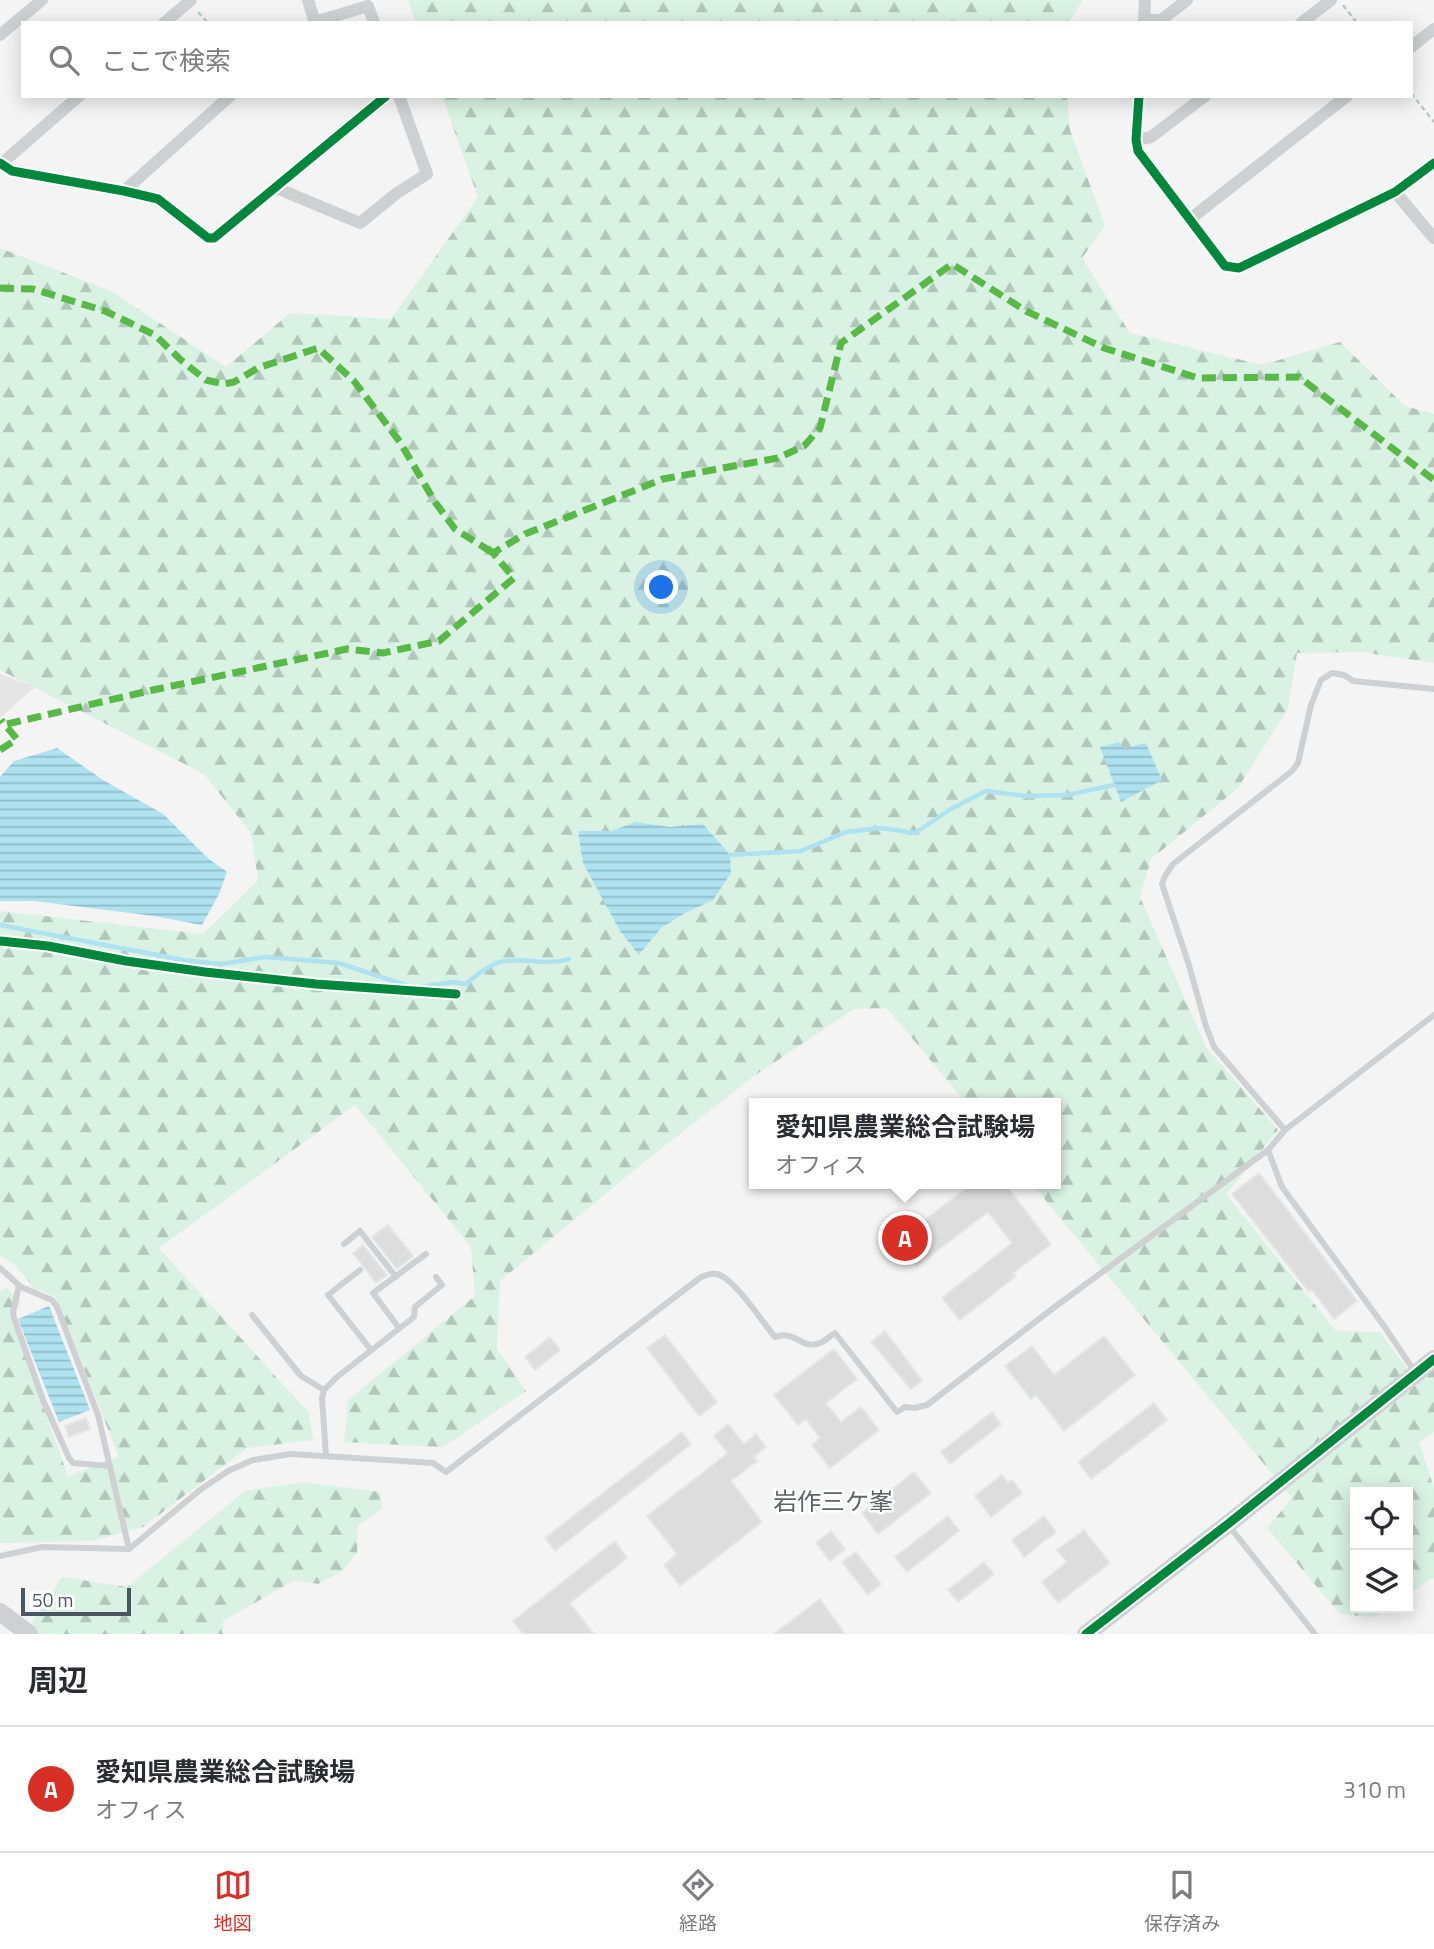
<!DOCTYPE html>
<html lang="ja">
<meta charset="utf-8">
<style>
body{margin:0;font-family:"Titillium Web","Noto Sans JP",sans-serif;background:#f2f2f3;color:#2b2b33}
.controls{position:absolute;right:21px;bottom:21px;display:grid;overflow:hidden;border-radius:0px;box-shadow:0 4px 18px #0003}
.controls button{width:63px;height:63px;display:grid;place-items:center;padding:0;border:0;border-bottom:2px solid #e1e1e2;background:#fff;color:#2b2b33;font:35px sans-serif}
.scale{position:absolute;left:21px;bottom:18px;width:110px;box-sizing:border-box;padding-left:7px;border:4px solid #4a5661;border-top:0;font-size:19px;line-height:24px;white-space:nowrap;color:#4a5661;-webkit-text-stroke:5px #fff;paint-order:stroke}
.you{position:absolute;left:662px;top:588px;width:24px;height:24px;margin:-18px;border:5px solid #fff;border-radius:50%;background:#1a73e8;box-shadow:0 0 0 10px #1a73e833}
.badge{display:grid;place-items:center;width:46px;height:46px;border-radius:50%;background:#d93025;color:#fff;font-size:23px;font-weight:700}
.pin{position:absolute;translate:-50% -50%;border:4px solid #fff;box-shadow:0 2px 7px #0006}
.popup{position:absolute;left:749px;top:1098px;width:312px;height:91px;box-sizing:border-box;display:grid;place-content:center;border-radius:0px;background:#fff;filter:drop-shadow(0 2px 5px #0005);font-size:23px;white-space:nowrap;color:#7c7c81}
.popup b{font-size:26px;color:#2b2b33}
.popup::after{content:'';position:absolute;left:50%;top:100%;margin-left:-14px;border:14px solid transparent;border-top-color:#fff}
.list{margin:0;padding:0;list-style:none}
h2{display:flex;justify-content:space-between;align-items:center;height:91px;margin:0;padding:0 28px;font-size:30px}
h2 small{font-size:23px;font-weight:400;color:#7c7c81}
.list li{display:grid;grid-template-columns:46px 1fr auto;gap:21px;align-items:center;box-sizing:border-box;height:126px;padding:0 28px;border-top:2px solid #e1e1e2}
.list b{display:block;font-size:26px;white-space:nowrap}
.list p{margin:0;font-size:23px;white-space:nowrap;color:#7c7c81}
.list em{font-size:23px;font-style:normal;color:#7c7c81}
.icon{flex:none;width:38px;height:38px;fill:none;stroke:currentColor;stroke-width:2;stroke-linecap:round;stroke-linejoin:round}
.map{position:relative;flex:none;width:1434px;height:1634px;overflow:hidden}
.search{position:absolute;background:#fff;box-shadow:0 4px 18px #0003;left:21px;right:21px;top:21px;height:77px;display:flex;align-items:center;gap:18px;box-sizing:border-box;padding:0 24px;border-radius:0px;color:#7c7c81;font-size:26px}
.sheet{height:217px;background:#fff}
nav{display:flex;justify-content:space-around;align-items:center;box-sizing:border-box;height:98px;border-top:2px solid #e1e1e2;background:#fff;font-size:19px;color:#7c7c81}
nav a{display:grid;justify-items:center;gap:4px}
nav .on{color:#d93025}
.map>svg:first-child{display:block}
</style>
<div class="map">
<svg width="1434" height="1634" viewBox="0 0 1434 1634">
<defs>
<pattern id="forest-firs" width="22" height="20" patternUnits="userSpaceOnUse" patternTransform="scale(1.75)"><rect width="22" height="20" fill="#d9f2e3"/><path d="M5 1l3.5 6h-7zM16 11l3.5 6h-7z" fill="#b2c7bb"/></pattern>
<pattern id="water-rules" width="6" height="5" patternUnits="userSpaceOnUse" patternTransform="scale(1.75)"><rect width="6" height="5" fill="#aee2f0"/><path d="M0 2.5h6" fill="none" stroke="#90bac6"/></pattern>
</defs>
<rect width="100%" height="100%" fill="#f4f4f4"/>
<!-- education -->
<path fill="#e6e5e6" d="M 0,674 L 35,687 L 0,718 Z"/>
<!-- forest -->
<path fill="url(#forest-firs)" d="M 408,0 L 1083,0 L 1068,23 L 416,23 Z
M 442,96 L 1067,96 L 1070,130 L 1105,226 L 1082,258 L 1130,333 L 1262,365 L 1340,342 L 1405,406 L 1434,414 L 1434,663 L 1361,652 L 1297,653 L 1288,708 L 1238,788 L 1151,859 L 1140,897 L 1206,1047 L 1278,1130 L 1226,1194 L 1336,1331 L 1380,1332 L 1416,1381 L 1434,1366 L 1434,1432 L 1419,1442 L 1434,1488 L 1434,1577 L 1408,1595 L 1408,1492 L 1355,1492 L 1355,1608 L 1388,1608 L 1374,1617 L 1340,1614 L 1267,1528 L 1292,1498 L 1032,1184 L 1056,1184 L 1056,1103 L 966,1103 L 887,1008 L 854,1009 L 754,1076 L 649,1158 L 500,1281 L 497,1349 L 526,1391 L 443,1447 L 344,1442 L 348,1400 L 475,1296 L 471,1247 L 355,1105 L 159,1248 L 309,1413 L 313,1440 L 247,1448 L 143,1527 L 92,1541 L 0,1543 L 0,1291 L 6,1287 L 21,1301 L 12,1319 L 68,1476 L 119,1457 L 55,1296 L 35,1289 L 14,1264 L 0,1256 L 0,911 L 203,934 L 258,880 L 251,833 L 204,774 L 0,670 L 0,248 L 113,292 L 226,367 L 290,313 L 391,319 L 478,197 Z
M 302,1482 L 380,1492 L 382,1508 L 358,1526 L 357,1553 L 341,1572 L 318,1584 L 295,1580 L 223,1621 L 223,1634 L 24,1634 L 62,1577 L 127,1587 L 245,1491 Z"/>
<!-- water -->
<path fill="url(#water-rules)" d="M 1119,742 L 1124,748 L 1146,743 L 1162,780 L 1121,802 L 1100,747 Z
M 57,748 L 103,780 L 163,814 L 209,859 L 227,872 L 219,894 L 202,925 L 154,916 L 34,901 L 0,901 L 0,777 L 14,761 Z
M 636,822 L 670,827 L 703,824 L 730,855 L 731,873 L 713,900 L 685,913 L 661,928 L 639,955 L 620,931 L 583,863 L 578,831 L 611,831 Z
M 49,1306 L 90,1410 L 59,1422 L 18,1319 Z"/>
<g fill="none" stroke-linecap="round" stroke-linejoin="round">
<!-- stream -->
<path stroke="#aee2f0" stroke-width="4.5" d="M 730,855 L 801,851 L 846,832 L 881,828 L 915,833 L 951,809 L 986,791 L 1025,796 L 1067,795 L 1114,785
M 0,925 L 183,960 L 220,964 L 266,957 L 339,963 L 405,985
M 427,986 L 453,982 L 466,984 C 477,975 487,966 500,962 C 523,956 545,967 569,959"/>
</g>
<!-- building -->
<path fill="#ddddde" stroke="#e5e6e7" stroke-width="2" d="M 1259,1173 L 1357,1301 L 1334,1319 L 1312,1290 L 1309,1292 L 1232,1194 Z
M 972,1184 L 1005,1184 L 1051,1244 L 1013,1273 L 1016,1276 L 960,1320 L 942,1298 L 1012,1243 L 988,1212 L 917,1266 L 897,1241 Z
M 388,1225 L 413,1256 L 397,1269 L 372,1237 Z
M 363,1245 L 387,1275 L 376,1283 L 353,1253 Z
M 885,1331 L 922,1380 L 911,1389 L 871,1342 Z
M 665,1335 L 717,1402 L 699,1416 L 647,1348 Z
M 1104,1336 L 1135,1375 L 1064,1431 L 1036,1395 L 1031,1399 L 1005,1366 L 1032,1346 L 1054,1375 Z
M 550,1337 L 560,1350 L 535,1370 L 525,1357 Z
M 834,1349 L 857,1379 L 826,1403 L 841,1422 L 861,1407 L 879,1430 L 830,1468 L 812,1445 L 820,1438 L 806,1419 L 798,1425 L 774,1395 Z
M 1154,1403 L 1167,1420 L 1091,1479 L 1078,1462 Z
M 992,1412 L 1001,1424 L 950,1464 L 941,1452 Z
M 86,1418 L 90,1429 L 69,1437 L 65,1426 Z
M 728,1424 L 744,1444 L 756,1434 L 766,1447 L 754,1457 L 757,1461 L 731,1481 L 762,1522 L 680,1586 L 664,1565 L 677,1554 L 647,1516 L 728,1453 L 714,1436 Z
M 682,1432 L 691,1444 L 555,1551 L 545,1538 Z
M 914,1472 L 931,1493 L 878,1534 L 862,1513 Z
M 1002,1475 L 1008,1483 L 1012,1480 L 1022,1493 L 991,1517 L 975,1496 Z
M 948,1516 L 959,1531 L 907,1572 L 895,1557 Z
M 1044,1516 L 1056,1532 L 1024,1557 L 1012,1540 Z
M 1084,1530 L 1110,1563 L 1058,1603 L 1042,1582 L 1067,1562 L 1057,1550 Z
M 831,1531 L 845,1549 L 830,1561 L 816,1543 Z
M 615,1541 L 627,1558 L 570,1603 L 594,1634 L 523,1634 L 513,1621 Z
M 856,1552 L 881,1584 L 868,1595 L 842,1562 Z
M 984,1562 L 994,1574 L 958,1602 L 948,1590 Z
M 820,1599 L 845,1634 L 774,1634 Z"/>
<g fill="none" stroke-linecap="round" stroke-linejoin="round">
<!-- path -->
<path stroke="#bcc7c4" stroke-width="2.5" stroke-dasharray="5 3.5" stroke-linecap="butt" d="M 1343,5 L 1357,23
M 198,12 L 208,23
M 1411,93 L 1434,122"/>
<!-- lane -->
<path stroke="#ced0d2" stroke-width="6" d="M 1285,1130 L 1214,1047 L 1206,1026 L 1188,962 L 1162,884 L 1165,876 L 1173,864 L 1292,771 L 1298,763 L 1311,705 L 1321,680 L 1332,673 L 1344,675 L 1353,681 L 1434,689
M 1268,1150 L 1282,1187 L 1384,1326 L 1415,1372
M 344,1244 L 360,1231 L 396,1277
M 0,1268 L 21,1287 L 52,1300 L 57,1307 L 98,1415 L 129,1549
M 360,1270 L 328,1295 L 371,1350
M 19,1285 L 13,1312 L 14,1318 L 43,1400 L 69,1458 L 73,1463 L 110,1466
M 252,1315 L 301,1376 L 324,1390
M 399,1328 L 373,1293 L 426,1254
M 326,1456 L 322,1398 L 324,1390 L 337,1377 L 414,1317 L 415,1307 L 442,1285 L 436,1277
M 1229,1526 L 1315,1634
M 0,1556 L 42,1547 L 129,1549 L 200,1490 L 228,1471 L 253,1460 L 291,1454 L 433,1463 L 446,1472 L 701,1277 C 706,1275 712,1273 717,1274 C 734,1278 763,1323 775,1337 C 795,1329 803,1351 820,1343 C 825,1341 830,1336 835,1333 L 897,1412 L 905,1407 L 915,1408 L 927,1405 L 1052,1309 L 1268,1150 L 1285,1130 L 1434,1015"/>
<!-- street -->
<path stroke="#ced0d2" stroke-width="12" d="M 308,0 L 315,23
M 1144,20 L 1161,20 L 1187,0
M 315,22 L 368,6 L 374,23
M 164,23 L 191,0
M 1144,23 L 1145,0
M 1301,23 L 1331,0
M 0,35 L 42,0
M 1411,47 L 1434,29
M 1139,96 L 1136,140 L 1138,151 L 1225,266 L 1239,268 L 1395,192 L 1434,163
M 1136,140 L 1151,137 L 1205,96
M 0,163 L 12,171 L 124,191 L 158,199 L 208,238 L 214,238 L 386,96
M 1,164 L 79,96
M 274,187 L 360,223 L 397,193 L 427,174 L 399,96
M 124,191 L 230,96
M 1395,192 L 1434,238
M 1189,220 L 1347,96
M 0,941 L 48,946 L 126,961 L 205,972 L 316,984 L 456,994"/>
<!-- secondary -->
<path stroke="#ced0d4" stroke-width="18" d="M 0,1612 L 29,1634
M 1086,1634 L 1228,1524 L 1434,1359"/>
<!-- quiet -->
<path stroke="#58b947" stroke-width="7" stroke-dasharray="14 7" stroke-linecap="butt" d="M 0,288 L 33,289 L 105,311 L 155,335 L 182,361 L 206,380 L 224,384 L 234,382 L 258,368 L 318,348 L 354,381 L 400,442 L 435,502 L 455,529 L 493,553
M 7,724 L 153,690 L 347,649 L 383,653 L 439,641 L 514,578 L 493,553 L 525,534 L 663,479 L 778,458 L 804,446 L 820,428 L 841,343 L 952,264 L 1026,311 L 1104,348 L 1198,378 L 1299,377 L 1434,480
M 0,750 L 17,739 L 1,720"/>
<defs>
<path id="cycleway" d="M 1139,96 L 1136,140 L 1138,151 L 1225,266 L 1239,268 L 1395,192 L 1434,163
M 0,163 L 12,171 L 124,191 L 158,199 L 208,238 L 214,238 L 386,96
M 0,941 L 48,946 L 126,961 L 205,972 L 316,984 L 456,994
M 1086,1634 L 1228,1524 L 1434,1359"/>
</defs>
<!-- cycleway casing -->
<use href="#cycleway" stroke="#fff" stroke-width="13"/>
<!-- cycleway -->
<use href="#cycleway" stroke="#00873e" stroke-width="9"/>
</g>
<g text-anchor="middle" stroke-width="5" stroke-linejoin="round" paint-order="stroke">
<!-- quarter labels -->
<g font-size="24" fill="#5f6368" stroke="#fff">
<text x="833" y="1510">岩作三ケ峯</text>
</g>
</g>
</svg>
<div class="controls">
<button><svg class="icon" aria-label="locate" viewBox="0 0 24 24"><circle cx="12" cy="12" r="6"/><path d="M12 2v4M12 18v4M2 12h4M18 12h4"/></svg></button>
<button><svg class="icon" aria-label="layers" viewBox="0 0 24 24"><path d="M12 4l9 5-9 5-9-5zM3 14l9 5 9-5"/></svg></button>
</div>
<div class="scale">50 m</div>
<div class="you"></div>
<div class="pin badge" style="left:905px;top:1238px">A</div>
<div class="popup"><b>愛知県農業総合試験場</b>オフィス</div>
<div class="search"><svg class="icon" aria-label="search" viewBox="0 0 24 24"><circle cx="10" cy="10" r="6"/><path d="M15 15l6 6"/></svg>ここで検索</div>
</div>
<section class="sheet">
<h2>周辺<small></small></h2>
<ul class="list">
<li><span class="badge">A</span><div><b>愛知県農業総合試験場</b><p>オフィス</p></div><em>310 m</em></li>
</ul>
</section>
<nav>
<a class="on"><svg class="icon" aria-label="map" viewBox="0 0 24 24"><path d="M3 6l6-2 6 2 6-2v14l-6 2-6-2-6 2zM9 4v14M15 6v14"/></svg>地図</a>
<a><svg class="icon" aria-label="directions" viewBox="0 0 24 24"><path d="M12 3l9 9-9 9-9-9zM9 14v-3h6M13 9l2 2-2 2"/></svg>経路</a>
<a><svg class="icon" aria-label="saved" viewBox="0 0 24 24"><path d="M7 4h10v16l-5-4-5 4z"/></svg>保存済み</a>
</nav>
